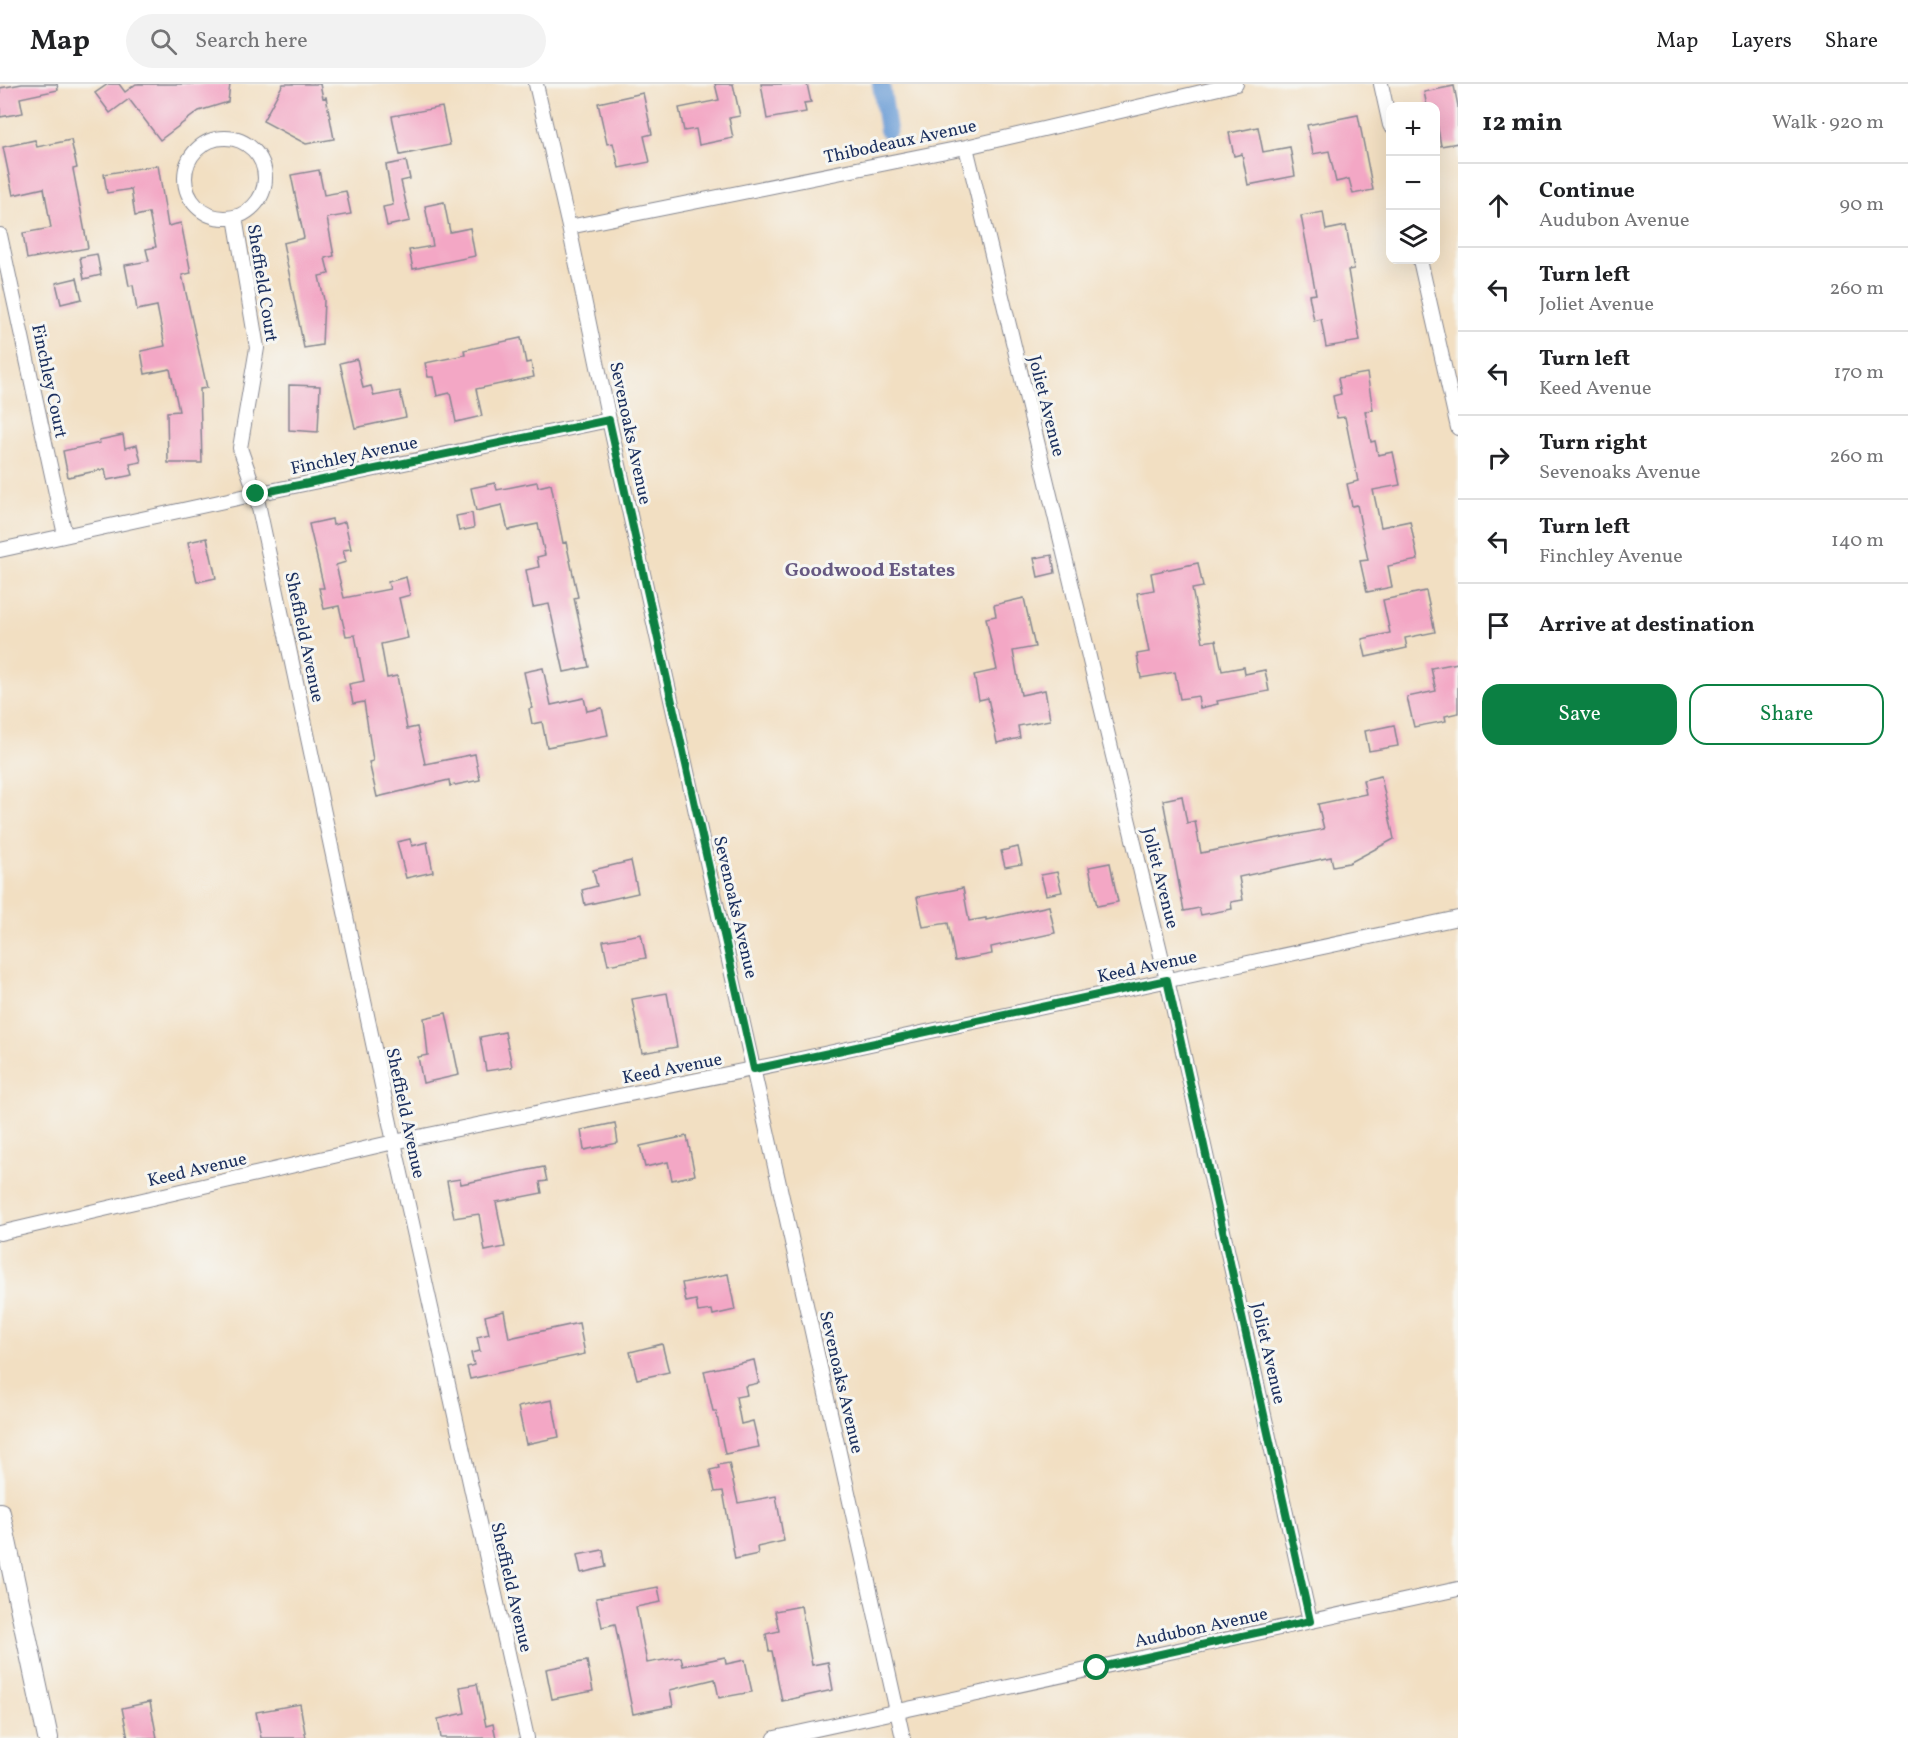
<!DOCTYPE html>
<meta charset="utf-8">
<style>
body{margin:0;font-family:Vollkorn,serif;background:#f2f2f2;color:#202124}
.controls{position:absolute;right:18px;top:18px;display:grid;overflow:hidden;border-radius:12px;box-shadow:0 6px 24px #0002}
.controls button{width:54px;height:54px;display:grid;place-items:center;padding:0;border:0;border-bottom:2px solid #e0e0e0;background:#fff;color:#202124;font:30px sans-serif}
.stop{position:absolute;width:18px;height:18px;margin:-14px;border:4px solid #0b8043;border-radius:50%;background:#fff}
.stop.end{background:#0b8043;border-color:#fff;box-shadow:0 2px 6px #0008}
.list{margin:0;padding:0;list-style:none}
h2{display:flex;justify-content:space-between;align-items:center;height:78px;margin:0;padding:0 24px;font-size:26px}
h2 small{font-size:20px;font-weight:400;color:#757577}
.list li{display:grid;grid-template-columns:39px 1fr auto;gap:18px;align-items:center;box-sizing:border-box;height:84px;padding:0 24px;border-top:2px solid #e0e0e0}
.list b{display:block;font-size:22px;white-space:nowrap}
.list p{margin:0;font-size:20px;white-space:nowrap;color:#757577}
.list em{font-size:20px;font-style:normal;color:#757577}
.actions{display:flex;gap:12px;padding:18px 24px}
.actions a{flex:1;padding:14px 0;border:2px solid #0b8043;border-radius:18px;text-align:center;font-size:21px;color:#0b8043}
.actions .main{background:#0b8043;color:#fff}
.icon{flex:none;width:33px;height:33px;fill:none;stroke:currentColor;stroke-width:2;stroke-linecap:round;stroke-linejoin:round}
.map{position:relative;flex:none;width:1458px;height:1654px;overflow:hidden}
header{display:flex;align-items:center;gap:36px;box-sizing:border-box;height:84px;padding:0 30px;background:#fff;border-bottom:2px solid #e0e0e0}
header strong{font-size:28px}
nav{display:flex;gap:33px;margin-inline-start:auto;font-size:21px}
.search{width:420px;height:54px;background:#f2f2f2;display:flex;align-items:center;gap:15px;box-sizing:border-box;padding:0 21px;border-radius:33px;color:#757577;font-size:22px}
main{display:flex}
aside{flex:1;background:#fff}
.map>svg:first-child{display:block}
</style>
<header>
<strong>Map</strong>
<div class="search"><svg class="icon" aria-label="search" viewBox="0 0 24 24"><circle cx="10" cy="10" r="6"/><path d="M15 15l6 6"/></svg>Search here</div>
<nav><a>Map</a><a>Layers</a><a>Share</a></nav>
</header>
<main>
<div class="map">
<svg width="1458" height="1654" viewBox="0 0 1458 1654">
<rect width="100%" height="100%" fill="#f6f6f2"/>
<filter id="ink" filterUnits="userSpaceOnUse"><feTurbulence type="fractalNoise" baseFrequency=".0167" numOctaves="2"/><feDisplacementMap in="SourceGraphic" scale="12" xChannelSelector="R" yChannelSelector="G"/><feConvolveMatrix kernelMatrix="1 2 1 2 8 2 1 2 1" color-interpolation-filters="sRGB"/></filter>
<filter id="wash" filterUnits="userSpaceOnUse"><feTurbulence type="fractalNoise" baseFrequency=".008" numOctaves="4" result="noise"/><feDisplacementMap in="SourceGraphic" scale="24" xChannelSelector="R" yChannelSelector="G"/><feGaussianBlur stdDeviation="1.35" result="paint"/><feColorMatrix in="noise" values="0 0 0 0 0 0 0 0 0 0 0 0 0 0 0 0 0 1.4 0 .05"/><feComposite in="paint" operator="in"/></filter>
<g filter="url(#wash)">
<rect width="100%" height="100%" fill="#f2dfc2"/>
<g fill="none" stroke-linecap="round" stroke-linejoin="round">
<!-- canal -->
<path stroke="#6b9cd5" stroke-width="18" d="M 881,0 L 888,46"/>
</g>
<g id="blocks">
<!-- building -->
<path fill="#f3a7c5" d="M 22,0 L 57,0 L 58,6 L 20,14 L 23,29 L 0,33 L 0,4 Z
M 108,0 L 119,0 L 125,8 L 136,0 L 230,0 L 228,18 L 199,27 L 160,56 L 129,15 L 110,29 L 95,9 Z
M 283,0 L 320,0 L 323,14 L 326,13 L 334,55 L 306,60 L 263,37 Z
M 715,0 L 733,0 L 740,32 L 729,34 L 733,54 L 699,61 L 696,45 L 684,47 L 679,24 L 719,16 Z
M 761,0 L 807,0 L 811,18 L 804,19 L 806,28 L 767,35 Z
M 1454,2 L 1458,22 L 1458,59 L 1441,62 L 1436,34 L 1436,22 L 1427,22 L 1424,8 Z
M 643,9 L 652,50 L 644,52 L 650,78 L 619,84 L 613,59 L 607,60 L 598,19 Z
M 442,23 L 450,61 L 400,71 L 392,32 Z
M 1358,31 L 1373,106 L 1353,110 L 1349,95 L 1336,98 L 1329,67 L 1313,70 L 1307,41 Z
M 1258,43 L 1263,68 L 1290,63 L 1295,92 L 1248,101 L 1242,70 L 1234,72 L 1229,49 Z
M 35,56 L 37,63 L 71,56 L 77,84 L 73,85 L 88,164 L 27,175 L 23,149 L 51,144 L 44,104 L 13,111 L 3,63 Z
M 406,77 L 410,95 L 401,97 L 410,137 L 387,142 L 383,123 L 393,121 L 386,81 Z
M 158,81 L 168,142 L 181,139 L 191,189 L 182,191 L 207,304 L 200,305 L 202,379 L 168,379 L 167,328 L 179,327 L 170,285 L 145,290 L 141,267 L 165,262 L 157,222 L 137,226 L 133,201 L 129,202 L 125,181 L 149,177 L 146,165 L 156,163 L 149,129 L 135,132 L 131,105 L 107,109 L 104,90 Z
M 319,86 L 324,111 L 346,107 L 351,130 L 327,134 L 334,172 L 325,174 L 329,190 L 319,192 L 324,216 L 322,261 L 304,264 L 283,159 L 304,154 L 291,91 Z
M 444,118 L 450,148 L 470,144 L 475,172 L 413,185 L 409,166 L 433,162 L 425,122 Z
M 1323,128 L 1326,146 L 1346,142 L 1354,185 L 1348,186 L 1360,257 L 1326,263 L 1321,235 L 1314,237 L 1309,211 L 1316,210 L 1301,132 Z
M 97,170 L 101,191 L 84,195 L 80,173 Z
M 77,194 L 82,215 L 61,220 L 56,199 Z
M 521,254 L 526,279 L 531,278 L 534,293 L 476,305 L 482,332 L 456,338 L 450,309 L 437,312 L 433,293 L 428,293 L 425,279 L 465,271 L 464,266 Z
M 357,275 L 363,304 L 371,302 L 374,312 L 400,307 L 406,333 L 355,344 L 340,279 Z
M 1367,289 L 1373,326 L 1365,327 L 1371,358 L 1375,357 L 1378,371 L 1393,368 L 1400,401 L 1373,406 L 1381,443 L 1410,437 L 1418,476 L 1388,482 L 1392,503 L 1367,508 L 1360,477 L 1368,476 L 1357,421 L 1352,422 L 1347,400 L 1358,397 L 1345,333 L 1337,334 L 1333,312 L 1341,310 L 1338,294 Z
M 289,301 L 320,302 L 318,348 L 289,346 Z
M 123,351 L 125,364 L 137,361 L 141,378 L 130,380 L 133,391 L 107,396 L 105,385 L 68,393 L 63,367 L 100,359 L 99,356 Z
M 537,398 L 538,403 L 551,400 L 563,459 L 566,458 L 578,513 L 574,514 L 589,583 L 564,588 L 549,520 L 533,523 L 526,486 L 539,483 L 537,473 L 545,471 L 538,440 L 508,446 L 502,421 L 476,427 L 471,404 L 495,399 L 497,406 Z
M 472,429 L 474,444 L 459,447 L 456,432 Z
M 332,435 L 333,441 L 345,438 L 351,465 L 343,466 L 346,478 L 336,481 L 344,514 L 390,505 L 388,498 L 406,493 L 410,511 L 399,514 L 408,554 L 381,560 L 387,594 L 397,592 L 407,645 L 417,643 L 425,680 L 475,670 L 480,696 L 450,702 L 449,696 L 377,713 L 369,678 L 373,677 L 364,618 L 353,620 L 349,600 L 364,597 L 355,551 L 346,552 L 339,522 L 324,525 L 319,504 L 324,504 L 309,440 Z
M 207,454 L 216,494 L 197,498 L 188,458 Z
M 1052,471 L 1055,489 L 1038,493 L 1034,474 Z
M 1198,479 L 1203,503 L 1192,505 L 1203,558 L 1216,556 L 1222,587 L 1244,583 L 1245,590 L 1265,586 L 1269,607 L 1217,617 L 1218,620 L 1200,624 L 1198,612 L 1180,615 L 1175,588 L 1141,594 L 1137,570 L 1149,568 L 1137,509 L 1154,506 L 1151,489 Z
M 1426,507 L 1435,548 L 1405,554 L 1407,564 L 1366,573 L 1362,555 L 1390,549 L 1383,516 Z
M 1024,514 L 1035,563 L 1013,567 L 1021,611 L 1045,606 L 1050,636 L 1018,642 L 1020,654 L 997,659 L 988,614 L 979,616 L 974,591 L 997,586 L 986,534 L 996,532 L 994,521 Z
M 1458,579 L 1458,629 L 1445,632 L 1446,637 L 1414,643 L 1407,613 L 1436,607 L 1431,584 Z
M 543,584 L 551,621 L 584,614 L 587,627 L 602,624 L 608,651 L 547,663 L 542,638 L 532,640 L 529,625 L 532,624 L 524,588 Z
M 1394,641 L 1398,662 L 1369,667 L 1365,647 Z
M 1381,692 L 1394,755 L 1349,779 L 1333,782 L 1331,773 L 1239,793 L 1243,816 L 1231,818 L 1232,825 L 1201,831 L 1199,824 L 1184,827 L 1163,716 L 1182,712 L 1187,739 L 1195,737 L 1201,769 L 1324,745 L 1318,720 L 1366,710 L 1363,696 Z
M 410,755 L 412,762 L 427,758 L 433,788 L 406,794 L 397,758 Z
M 1018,763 L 1022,780 L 1005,783 L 1001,767 Z
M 631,777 L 638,809 L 585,821 L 582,806 L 597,802 L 593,786 Z
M 1110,779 L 1118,818 L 1097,822 L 1089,783 Z
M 1057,788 L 1062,808 L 1046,811 L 1041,791 Z
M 963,804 L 969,837 L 986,834 L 986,836 L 1049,822 L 1055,849 L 991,863 L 992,870 L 955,877 L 948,839 L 923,843 L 917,813 Z
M 641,850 L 646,874 L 608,881 L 603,857 Z
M 667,909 L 677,963 L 642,969 L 632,915 Z
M 446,929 L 459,991 L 423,999 L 418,973 L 428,971 L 424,934 Z
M 505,948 L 512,983 L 486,987 L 480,953 Z
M 615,1039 L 618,1059 L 584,1066 L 581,1046 Z
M 687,1052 L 695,1091 L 672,1096 L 668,1078 L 645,1083 L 640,1062 Z
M 544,1083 L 547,1097 L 540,1098 L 542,1109 L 496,1118 L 505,1163 L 485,1167 L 479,1130 L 454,1134 L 447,1097 L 460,1095 L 461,1100 Z
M 728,1190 L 735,1226 L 713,1231 L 712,1226 L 698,1228 L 696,1216 L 686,1218 L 682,1199 Z
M 504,1227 L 509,1254 L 579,1239 L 585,1270 L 470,1295 L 467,1283 L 474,1281 L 471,1269 L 480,1267 L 477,1253 L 489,1250 L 485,1232 Z
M 662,1260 L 669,1288 L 637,1295 L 630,1268 Z
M 754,1276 L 759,1299 L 745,1302 L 747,1311 L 736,1313 L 741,1340 L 753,1337 L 759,1363 L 725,1370 L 716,1327 L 713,1327 L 704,1287 Z
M 552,1316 L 559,1353 L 526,1360 L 518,1323 Z
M 729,1379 L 738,1419 L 776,1412 L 784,1457 L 757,1463 L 758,1470 L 735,1475 L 723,1407 L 715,1408 L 710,1386 L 719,1384 L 718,1381 Z
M 603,1466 L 606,1483 L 581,1489 L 577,1471 Z
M 658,1503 L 661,1518 L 636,1523 L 647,1579 L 681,1573 L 683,1582 L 725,1573 L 726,1580 L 745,1576 L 752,1608 L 719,1614 L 715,1595 L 670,1606 L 673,1622 L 633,1630 L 615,1540 L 602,1543 L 596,1514 Z
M 801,1522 L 812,1581 L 828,1578 L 833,1606 L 782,1617 L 772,1567 L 769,1567 L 766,1550 L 779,1547 L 775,1527 Z
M 587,1577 L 593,1607 L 552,1615 L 546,1585 Z
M 477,1600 L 486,1642 L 493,1640 L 496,1654 L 441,1654 L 438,1635 L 465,1629 L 460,1603 Z
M 150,1618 L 157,1654 L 128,1654 L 122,1624 Z
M 300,1620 L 306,1654 L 261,1654 L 256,1628 Z"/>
</g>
</g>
<g filter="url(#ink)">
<use href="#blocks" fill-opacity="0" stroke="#868790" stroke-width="1.5"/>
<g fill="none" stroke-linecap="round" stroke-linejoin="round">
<defs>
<path id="street" d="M 536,0 L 569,143 L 609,336 L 723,850 L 903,1654
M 1381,0 L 1390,41
M185 94a40 40 0 1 1 80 0a40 40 0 1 1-80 0Z
M 966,63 L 1167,896 L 1310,1537
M 235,133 L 257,264 L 240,364 L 256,410 L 394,1058 L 527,1654
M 569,143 L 966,63 L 1236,0
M 0,151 L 65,451
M 1420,176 L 1458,344
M 0,466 L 256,410 L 609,336
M 0,1149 L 394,1058 L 777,980 L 1458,834
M 775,1654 L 1458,1505"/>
<path id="secondary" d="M 0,1429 L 48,1654"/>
</defs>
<!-- street casing -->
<use href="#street" stroke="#868790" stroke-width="16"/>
<!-- secondary casing -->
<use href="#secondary" stroke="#868790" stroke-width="22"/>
<!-- street -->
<use href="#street" stroke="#fff" stroke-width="14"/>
<!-- secondary -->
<use href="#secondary" stroke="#fff" stroke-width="20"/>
</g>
</g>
<g fill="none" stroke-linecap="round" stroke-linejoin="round" filter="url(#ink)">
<!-- route -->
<path stroke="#0b8043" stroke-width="8" d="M 256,410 L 609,336 L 754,985 L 1167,896 L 1310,1537 L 1097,1584"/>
</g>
<g text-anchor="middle" stroke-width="6" stroke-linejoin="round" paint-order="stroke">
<!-- street labels -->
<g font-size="18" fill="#1b2f5e" stroke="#f6f6f2">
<text transform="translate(900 57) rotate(-12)" y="6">Thibodeaux Avenue</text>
<text transform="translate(263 199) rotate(81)" y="6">Sheffield Court</text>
<text transform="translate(50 297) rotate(78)" y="6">Finchley Court</text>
<text transform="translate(1047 322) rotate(76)" y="6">Joliet Avenue</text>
<text transform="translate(631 349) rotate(78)" y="6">Sevenoaks Avenue</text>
<text transform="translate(354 371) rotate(-12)" y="6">Finchley Avenue</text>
<text transform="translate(305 553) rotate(78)" y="6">Sheffield Avenue</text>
<text transform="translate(1161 794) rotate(76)" y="6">Joliet Avenue</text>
<text transform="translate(736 823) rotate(77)" y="6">Sevenoaks Avenue</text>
<text transform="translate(1147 882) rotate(-12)" y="6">Keed Avenue</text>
<text transform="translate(672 984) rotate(-11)" y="6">Keed Avenue</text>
<text transform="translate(406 1029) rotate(78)" y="6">Sheffield Avenue</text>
<text transform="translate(197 1085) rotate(-13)" y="6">Keed Avenue</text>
<text transform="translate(1269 1269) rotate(77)" y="6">Joliet Avenue</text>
<text transform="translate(842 1298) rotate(77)" y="6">Sevenoaks Avenue</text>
<text transform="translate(512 1503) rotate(77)" y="6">Sheffield Avenue</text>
<text transform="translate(1201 1543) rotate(-12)" y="6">Audubon Avenue</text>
</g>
<!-- neighbourhood labels -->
<g font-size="20" font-weight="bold" fill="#675982" stroke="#f6f6f2">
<text x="870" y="492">Goodwood Estates</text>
</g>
</g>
</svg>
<div class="controls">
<button>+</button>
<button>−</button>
<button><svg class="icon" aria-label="layers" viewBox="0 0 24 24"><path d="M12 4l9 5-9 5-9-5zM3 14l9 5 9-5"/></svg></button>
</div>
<div class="stop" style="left:1097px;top:1584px"></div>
<div class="stop end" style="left:256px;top:410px"></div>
</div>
<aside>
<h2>12 min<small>Walk · 920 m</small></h2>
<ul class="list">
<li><svg class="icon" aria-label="ahead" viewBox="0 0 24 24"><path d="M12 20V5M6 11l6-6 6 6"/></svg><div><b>Continue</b><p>Audubon Avenue</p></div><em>90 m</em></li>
<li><svg class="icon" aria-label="left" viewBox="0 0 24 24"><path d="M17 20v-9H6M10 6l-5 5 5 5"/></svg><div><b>Turn left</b><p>Joliet Avenue</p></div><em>260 m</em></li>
<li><svg class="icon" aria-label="left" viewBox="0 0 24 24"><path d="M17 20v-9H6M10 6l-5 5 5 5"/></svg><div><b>Turn left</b><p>Keed Avenue</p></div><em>170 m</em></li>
<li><svg class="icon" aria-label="right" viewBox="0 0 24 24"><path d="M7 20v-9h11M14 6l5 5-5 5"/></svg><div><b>Turn right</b><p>Sevenoaks Avenue</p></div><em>260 m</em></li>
<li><svg class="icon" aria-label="left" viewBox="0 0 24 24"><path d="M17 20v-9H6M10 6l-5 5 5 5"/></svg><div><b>Turn left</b><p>Finchley Avenue</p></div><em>140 m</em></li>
<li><svg class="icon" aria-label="arrive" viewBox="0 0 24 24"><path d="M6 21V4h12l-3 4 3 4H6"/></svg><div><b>Arrive at destination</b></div></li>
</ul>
<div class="actions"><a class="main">Save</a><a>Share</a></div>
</aside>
</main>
